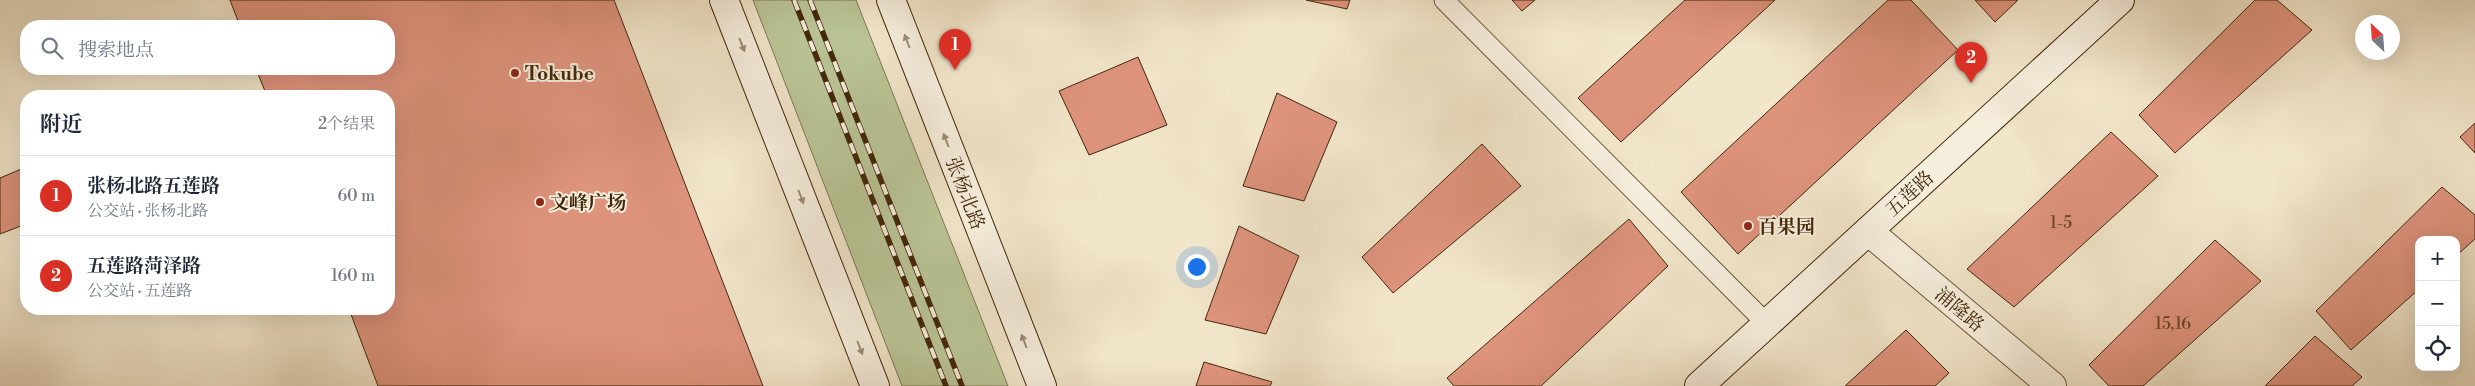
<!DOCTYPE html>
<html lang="zh">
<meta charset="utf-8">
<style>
body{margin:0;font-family:"Libre Bodoni","Noto Serif SC",serif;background:#f2f2f3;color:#1f2937}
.controls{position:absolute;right:15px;bottom:15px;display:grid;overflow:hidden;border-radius:10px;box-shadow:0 5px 20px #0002}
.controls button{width:45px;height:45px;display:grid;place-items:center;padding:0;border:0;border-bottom:1px solid #e0e1e3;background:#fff;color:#1f2937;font:25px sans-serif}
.compass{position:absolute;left:2355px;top:15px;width:45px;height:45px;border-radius:50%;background:#fff;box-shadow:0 5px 20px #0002;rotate:335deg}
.you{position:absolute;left:1196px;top:266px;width:18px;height:18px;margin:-12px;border:4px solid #fff;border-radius:50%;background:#1a73e8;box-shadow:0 0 0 8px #1a73e833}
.badge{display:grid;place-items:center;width:32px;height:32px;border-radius:50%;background:#d93025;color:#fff;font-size:16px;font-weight:700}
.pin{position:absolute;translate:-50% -41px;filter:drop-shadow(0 1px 2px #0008)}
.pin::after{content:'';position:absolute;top:26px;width:18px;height:15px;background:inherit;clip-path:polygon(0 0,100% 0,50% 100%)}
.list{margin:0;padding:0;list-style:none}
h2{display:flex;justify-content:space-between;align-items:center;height:65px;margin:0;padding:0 20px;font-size:21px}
h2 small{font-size:16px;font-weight:400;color:#747a83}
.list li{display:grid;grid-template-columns:32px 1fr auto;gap:15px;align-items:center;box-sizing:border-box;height:80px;padding:0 20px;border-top:1px solid #e0e1e3}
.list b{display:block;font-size:19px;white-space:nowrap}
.list p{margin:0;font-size:16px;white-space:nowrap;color:#747a83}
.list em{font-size:16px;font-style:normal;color:#747a83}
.icon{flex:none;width:28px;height:28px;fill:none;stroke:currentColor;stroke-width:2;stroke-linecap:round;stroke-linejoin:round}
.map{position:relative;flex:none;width:2475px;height:386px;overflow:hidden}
.search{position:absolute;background:#fff;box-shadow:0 5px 20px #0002;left:20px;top:20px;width:375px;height:55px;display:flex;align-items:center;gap:12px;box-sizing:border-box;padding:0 18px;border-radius:20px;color:#747a83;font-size:19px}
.panel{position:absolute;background:#fff;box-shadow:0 5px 20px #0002;left:20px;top:90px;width:375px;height:225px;border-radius:20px}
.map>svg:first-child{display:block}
</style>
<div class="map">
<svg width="2475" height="386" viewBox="0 0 2475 386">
<rect width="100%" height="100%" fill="#f1e5ca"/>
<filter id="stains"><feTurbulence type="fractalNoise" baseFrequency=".004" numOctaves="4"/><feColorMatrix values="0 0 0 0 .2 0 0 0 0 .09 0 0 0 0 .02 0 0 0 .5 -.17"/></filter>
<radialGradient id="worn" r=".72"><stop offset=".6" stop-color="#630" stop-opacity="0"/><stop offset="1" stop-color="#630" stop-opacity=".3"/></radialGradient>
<!-- green -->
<path fill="#bac597" stroke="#7e7650" d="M 753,0 L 856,0 L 1008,386 L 902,386 Z"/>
<!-- building -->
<path fill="#de937d" stroke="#422709" d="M 230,0 L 614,0 L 763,386 L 378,386 L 349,309 L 389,309 L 389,96 L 267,96 L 256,69 L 389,69 L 389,26 L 240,26 Z
M 1306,0 L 1350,0 L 1347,9 Z
M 1512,0 L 1535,0 L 1522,11 Z
M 1685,0 L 1775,0 L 1621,142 L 1578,98 Z
M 1888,0 L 1911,0 L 1958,50 L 1738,254 L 1681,192 Z
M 1975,0 L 2018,0 L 1995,22 Z
M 2255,0 L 2277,0 L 2312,30 L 2175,153 L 2139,115 Z
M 1138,57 L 1167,125 L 1089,155 L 1059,91 Z
M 1277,93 L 1337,122 L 1304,201 L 1243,186 Z
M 2475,123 L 2475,153 L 2460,137 Z
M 2111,132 L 2158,176 L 2014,307 L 1967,269 Z
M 1482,144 L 1521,186 L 1393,293 L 1362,257 Z
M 26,167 L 26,224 L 0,234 L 0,178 Z
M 2442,187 L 2475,215 L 2475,239 L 2456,256 L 2456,240 L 2419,240 L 2419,289 L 2351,350 L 2316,311 Z
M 1629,219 L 1668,266 L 1541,386 L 1454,386 L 1447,378 Z
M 1239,226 L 1299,256 L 1266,334 L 1205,320 Z
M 2215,240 L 2261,281 L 2143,386 L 2109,386 L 2089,365 Z
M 1906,330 L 1949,373 L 1935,386 L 1845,386 Z
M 2315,336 L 2362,377 L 2352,386 L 2265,386 Z
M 1204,362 L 1272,382 L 1270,386 L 1196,386 Z"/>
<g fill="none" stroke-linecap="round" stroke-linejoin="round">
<defs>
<path id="lane" d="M 1444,0 L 1767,324"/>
<path id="street" d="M 1868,231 L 2052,386"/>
<path id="secondary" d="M 724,0 L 875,386
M 891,0 L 1042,386
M 1699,386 L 2120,0"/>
</defs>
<!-- lane casing -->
<use href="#lane" stroke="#6e5639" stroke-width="21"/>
<!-- street casing -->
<use href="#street" stroke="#6e5639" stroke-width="30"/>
<!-- secondary casing -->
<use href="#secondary" stroke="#422709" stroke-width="30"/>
<!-- lane -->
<use href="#lane" stroke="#f6eedd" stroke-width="19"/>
<!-- street -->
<use href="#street" stroke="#f6eedd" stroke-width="28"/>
<!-- secondary -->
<use href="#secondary" stroke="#f6eedd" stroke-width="28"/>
<defs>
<path id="rail" d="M 794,0 L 946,386
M 810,0 L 962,386"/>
</defs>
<!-- rail casing -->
<use href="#rail" stroke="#422709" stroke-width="5.5"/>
<!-- rail -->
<use href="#rail" stroke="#f6eedd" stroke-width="4" stroke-dasharray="11" stroke-linecap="butt"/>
</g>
<!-- one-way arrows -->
<defs><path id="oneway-solid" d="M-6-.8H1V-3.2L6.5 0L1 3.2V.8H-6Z" transform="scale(1.25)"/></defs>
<g fill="#9c8a73">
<use href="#oneway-solid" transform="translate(907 41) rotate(-111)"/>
<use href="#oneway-solid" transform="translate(742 45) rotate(69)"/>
<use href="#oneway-solid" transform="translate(946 140) rotate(-111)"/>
<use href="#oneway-solid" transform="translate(801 197) rotate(69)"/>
<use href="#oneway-solid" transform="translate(1024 341) rotate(-111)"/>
<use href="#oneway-solid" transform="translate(860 348) rotate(69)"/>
</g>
<!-- markers -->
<g fill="#8f2418" stroke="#f6eedd" stroke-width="2">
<circle cx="515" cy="73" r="5"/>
<circle cx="540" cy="202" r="5"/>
<circle cx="1748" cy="226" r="5"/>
</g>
<g text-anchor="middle" stroke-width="4" stroke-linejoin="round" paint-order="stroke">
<!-- number labels -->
<g font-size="16" fill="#694226">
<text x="2061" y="228">1-5</text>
<text x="2173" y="329">15,16</text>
</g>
<!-- poi labels -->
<g font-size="19" font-weight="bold" fill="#422709" stroke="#f6eedd" text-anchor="start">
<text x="525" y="80">Tokube</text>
<text x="550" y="209">文峰广场</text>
<text x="1758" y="233">百果园</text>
</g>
<!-- street labels -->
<g font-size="19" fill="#422709" stroke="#f6eedd">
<text transform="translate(966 193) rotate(69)" y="7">张杨北路</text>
<text transform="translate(1909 193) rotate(-43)" y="7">五莲路</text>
<text transform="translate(1960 309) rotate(40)" y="7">浦隆路</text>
</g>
</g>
<rect width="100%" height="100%" filter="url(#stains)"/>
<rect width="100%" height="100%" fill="url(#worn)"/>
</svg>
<div class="controls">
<button>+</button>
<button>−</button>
<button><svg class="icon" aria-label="locate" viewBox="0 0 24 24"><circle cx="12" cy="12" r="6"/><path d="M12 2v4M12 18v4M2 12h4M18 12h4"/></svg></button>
</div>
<svg class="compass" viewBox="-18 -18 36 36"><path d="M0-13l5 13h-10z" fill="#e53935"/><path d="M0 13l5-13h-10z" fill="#747a83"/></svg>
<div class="you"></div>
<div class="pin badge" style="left:955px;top:70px">1</div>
<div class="pin badge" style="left:1971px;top:83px">2</div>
<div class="search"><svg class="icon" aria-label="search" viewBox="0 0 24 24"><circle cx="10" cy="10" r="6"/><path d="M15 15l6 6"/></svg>搜索地点</div>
<section class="panel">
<h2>附近<small>2个结果</small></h2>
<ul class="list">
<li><span class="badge">1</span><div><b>张杨北路五莲路</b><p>公交站 · 张杨北路</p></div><em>60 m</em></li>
<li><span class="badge">2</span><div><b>五莲路菏泽路</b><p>公交站 · 五莲路</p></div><em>160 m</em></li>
</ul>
</section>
</div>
